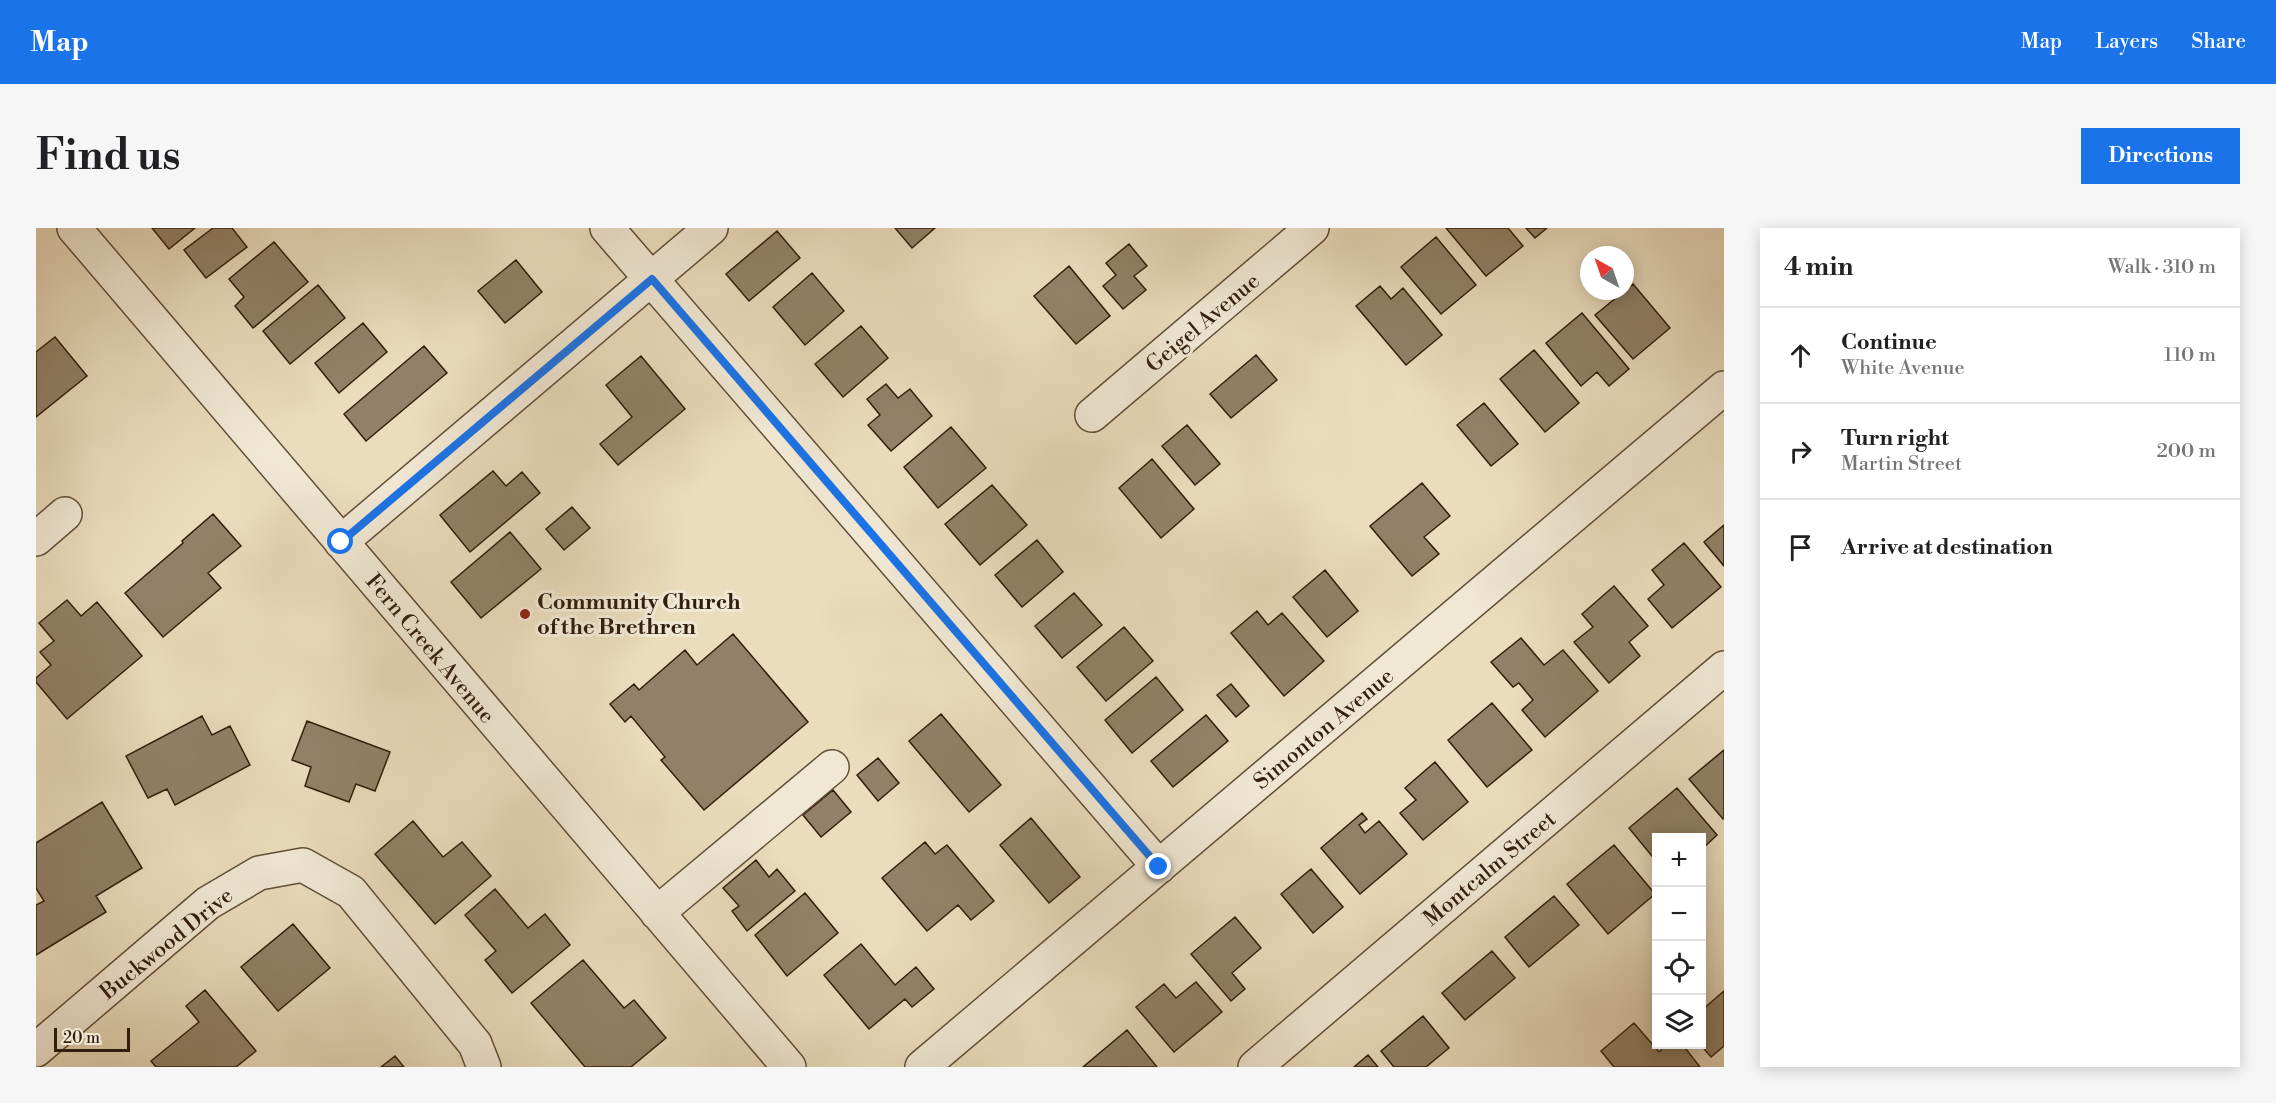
<!DOCTYPE html>
<meta charset="utf-8">
<style>
body{margin:0;font-family:"Libre Bodoni",serif;background:#f6f6f6;color:#202124}
.controls{position:absolute;right:18px;bottom:18px;display:grid;overflow:hidden;border-radius:0px;box-shadow:0 3px 15px #0003}
.controls button{width:54px;height:54px;display:grid;place-items:center;padding:0;border:0;border-bottom:2px solid #e0e0e0;background:#fff;color:#202124;font:30px sans-serif}
.compass{position:absolute;left:1544px;top:18px;width:54px;height:54px;border-radius:50%;background:#fff;box-shadow:0 3px 15px #0003;rotate:320deg}
.scale{position:absolute;left:18px;bottom:15px;width:76px;box-sizing:border-box;padding-left:6px;border:3px solid #331e0c;border-top:0;font-size:16px;line-height:21px;white-space:nowrap;color:#331e0c;-webkit-text-stroke:4px #f1e8d4;paint-order:stroke}
.stop{position:absolute;width:18px;height:18px;margin:-14px;border:4px solid #1a73e8;border-radius:50%;background:#fff}
.stop.end{background:#1a73e8;border-color:#fff;box-shadow:0 2px 6px #0008}
.list{margin:0;padding:0;list-style:none}
h2{display:flex;justify-content:space-between;align-items:center;height:78px;margin:0;padding:0 24px;font-size:26px}
h2 small{font-size:20px;font-weight:400;color:#757577}
.list li{display:grid;grid-template-columns:39px 1fr auto;gap:18px;align-items:center;box-sizing:border-box;height:96px;padding:0 24px;border-top:2px solid #e0e0e0}
.list b{display:block;font-size:22px;white-space:nowrap}
.list p{margin:0;font-size:20px;white-space:nowrap;color:#757577}
.list em{font-size:20px;font-style:normal;color:#757577}
.icon{flex:none;width:33px;height:33px;fill:none;stroke:currentColor;stroke-width:2;stroke-linecap:round;stroke-linejoin:round}
.map{position:relative;flex:none;width:1688px;height:839px;overflow:hidden;border-radius:0px}
header{display:flex;align-items:center;gap:36px;box-sizing:border-box;height:84px;padding:0 30px;background:#1a73e8;color:#fff}
header strong{font-size:28px}
nav{display:flex;gap:33px;margin-inline-start:auto;font-size:21px}
.intro{display:flex;align-items:center;justify-content:space-between;box-sizing:border-box;height:144px;padding:0 36px}
h1{margin:0;font-size:42px}
.button{padding:15px 27px;border-radius:0px;background:#1a73e8;color:#fff;font-size:21px;font-weight:700}
main{display:flex;gap:36px;padding:0 36px}
aside{flex:1;background:#fff;border-radius:0px;box-shadow:0 3px 15px #0003}
.map>svg:first-child{display:block}
</style>
<header>
<strong>Map</strong>
<nav><a>Map</a><a>Layers</a><a>Share</a></nav>
</header>
<div class="intro"><h1>Find us</h1><a class="button">Directions</a></div>
<main>
<div class="map">
<svg width="1688" height="839" viewBox="0 0 1688 839">
<rect width="100%" height="100%" fill="#eadcbd"/>
<filter id="stains"><feTurbulence type="fractalNoise" baseFrequency=".00333" numOctaves="4"/><feColorMatrix values="0 0 0 0 .2 0 0 0 0 .09 0 0 0 0 .02 0 0 0 .5 -.17"/></filter>
<radialGradient id="worn" r=".72"><stop offset=".6" stop-color="#630" stop-opacity="0"/><stop offset="1" stop-color="#630" stop-opacity=".3"/></radialGradient>
<!-- building -->
<path fill="#928168" stroke="#331e0c" stroke-width="1.5" d="M 116,0 L 159,0 L 133,21 Z
M 177,0 L 196,0 L 211,19 L 170,50 L 148,22 Z
M 859,0 L 899,0 L 876,20 Z
M 1410,0 L 1472,0 L 1487,18 L 1450,48 Z
M 1490,0 L 1511,0 L 1499,10 Z
M 741,3 L 764,30 L 713,73 L 690,46 Z
M 1400,9 L 1440,57 L 1405,86 L 1365,39 Z
M 238,14 L 272,54 L 217,100 L 199,78 L 208,69 L 193,51 Z
M 1093,16 L 1111,38 L 1098,48 L 1110,62 L 1087,81 L 1067,58 L 1080,47 L 1070,35 Z
M 480,32 L 506,64 L 469,95 L 442,63 Z
M 1033,38 L 1074,88 L 1040,116 L 998,68 Z
M 776,45 L 808,83 L 769,117 L 737,79 Z
M 1597,56 L 1634,100 L 1597,131 L 1559,87 Z
M 282,57 L 309,90 L 254,136 L 227,103 Z
M 1344,58 L 1355,71 L 1367,60 L 1406,107 L 1370,137 L 1320,78 Z
M 1546,85 L 1593,141 L 1573,158 L 1561,144 L 1545,158 L 1510,115 Z
M 327,95 L 351,124 L 303,165 L 279,135 Z
M 825,98 L 852,130 L 807,169 L 779,136 Z
M 19,109 L 51,148 L 0,189 L 0,124 Z
M 388,118 L 411,145 L 330,213 L 308,186 Z
M 1498,122 L 1543,175 L 1509,204 L 1464,151 Z
M 1220,127 L 1241,152 L 1195,190 L 1174,166 Z
M 605,128 L 649,181 L 582,237 L 564,216 L 596,189 L 570,157 Z
M 850,156 L 862,170 L 874,161 L 896,188 L 855,223 L 832,197 L 844,187 L 831,171 Z
M 1448,175 L 1482,216 L 1455,238 L 1421,197 Z
M 1151,197 L 1184,236 L 1159,257 L 1126,218 Z
M 915,199 L 950,240 L 902,280 L 868,239 Z
M 1116,231 L 1158,281 L 1125,310 L 1083,260 Z
M 457,243 L 470,258 L 486,244 L 504,265 L 434,324 L 404,287 Z
M 1386,255 L 1414,288 L 1388,309 L 1403,326 L 1376,348 L 1334,298 Z
M 956,257 L 991,297 L 944,337 L 909,296 Z
M 536,279 L 554,300 L 528,322 L 510,301 Z
M 177,286 L 205,318 L 172,345 L 185,360 L 127,409 L 89,365 L 147,315 L 146,313 Z
M 1688,297 L 1688,338 L 1668,314 Z
M 474,304 L 505,341 L 445,390 L 415,354 Z
M 1001,312 L 1027,344 L 986,379 L 959,347 Z
M 1648,315 L 1685,359 L 1636,400 L 1612,371 L 1628,357 L 1616,342 Z
M 1289,342 L 1322,383 L 1291,409 L 1257,369 Z
M 1578,358 L 1612,398 L 1593,414 L 1604,428 L 1573,455 L 1538,414 L 1557,399 L 1546,386 Z
M 1038,365 L 1066,397 L 1026,430 L 999,398 Z
M 31,372 L 45,388 L 61,374 L 106,428 L 31,491 L 0,454 L 0,450 L 15,437 L 4,424 L 18,413 L 3,395 Z
M 1221,383 L 1232,397 L 1246,385 L 1288,433 L 1248,468 L 1195,405 Z
M 1088,399 L 1117,433 L 1070,473 L 1041,439 Z
M 697,406 L 772,494 L 668,582 L 625,532 L 629,529 L 595,488 L 589,494 L 574,476 L 598,456 L 603,462 L 649,422 L 661,437 Z
M 1485,410 L 1508,437 L 1527,422 L 1562,463 L 1509,509 L 1486,482 L 1497,472 L 1483,455 L 1477,459 L 1455,434 Z
M 1120,449 L 1147,482 L 1096,525 L 1069,492 Z
M 1195,456 L 1213,478 L 1200,489 L 1181,467 Z
M 1456,475 L 1496,522 L 1451,559 L 1412,512 Z
M 905,486 L 965,557 L 933,584 L 873,513 Z
M 1170,487 L 1192,513 L 1137,559 L 1115,533 Z
M 166,488 L 176,507 L 194,498 L 214,537 L 139,577 L 131,561 L 112,570 L 90,528 Z
M 271,493 L 354,524 L 339,563 L 320,556 L 313,574 L 269,558 L 275,539 L 256,532 Z
M 1688,522 L 1688,590 L 1687,591 L 1653,551 Z
M 842,530 L 863,555 L 842,573 L 821,547 Z
M 1399,534 L 1432,574 L 1387,612 L 1364,585 L 1380,572 L 1369,560 Z
M 1641,560 L 1681,607 L 1666,621 L 1666,610 L 1620,610 L 1620,633 L 1593,600 Z
M 797,562 L 815,584 L 785,609 L 767,587 Z
M 66,574 L 106,640 L 60,668 L 70,684 L 0,727 L 0,677 L 8,673 L 0,660 L 0,615 Z
M 1326,585 L 1331,591 L 1323,597 L 1329,605 L 1343,593 L 1371,626 L 1324,666 L 1285,620 Z
M 995,590 L 1044,649 L 1013,675 L 964,617 Z
M 377,593 L 407,629 L 426,614 L 455,648 L 399,696 L 339,626 Z
M 889,614 L 899,626 L 911,617 L 958,673 L 935,692 L 922,677 L 891,703 L 846,650 Z
M 1578,617 L 1619,666 L 1572,706 L 1531,656 Z
M 720,632 L 733,649 L 741,641 L 759,663 L 711,703 L 696,683 L 703,678 L 687,660 Z
M 1275,641 L 1307,679 L 1277,705 L 1245,666 Z
M 459,661 L 492,700 L 509,686 L 534,717 L 476,765 L 449,732 L 460,723 L 429,687 Z
M 769,665 L 802,705 L 751,748 L 719,707 Z
M 1518,668 L 1543,697 L 1493,739 L 1469,709 Z
M 1199,689 L 1225,720 L 1196,745 L 1209,761 L 1195,773 L 1155,726 Z
M 257,696 L 294,740 L 242,783 L 205,739 Z
M 825,716 L 859,757 L 880,739 L 898,761 L 876,779 L 869,771 L 833,801 L 788,747 Z
M 1456,723 L 1479,750 L 1429,792 L 1406,765 Z
M 547,732 L 588,780 L 598,772 L 630,810 L 595,839 L 549,839 L 495,775 Z
M 1160,754 L 1186,784 L 1138,824 L 1100,779 L 1128,756 L 1140,770 Z
M 169,762 L 220,823 L 200,839 L 120,839 L 115,833 L 163,794 L 150,778 Z
M 1688,763 L 1688,818 L 1675,829 L 1664,816 L 1666,816 L 1666,782 Z
M 1387,788 L 1413,820 L 1390,839 L 1358,839 L 1345,823 Z
M 1598,795 L 1623,824 L 1631,816 L 1646,816 L 1664,839 L 1578,839 L 1565,823 Z
M 1091,802 L 1121,839 L 1047,839 Z
M 1332,827 L 1342,839 L 1318,839 Z
M 359,828 L 368,839 L 345,839 Z"/>
<g fill="none" stroke-linecap="round" stroke-linejoin="round">
<defs>
<path id="minor" d="M 38,0 L 753,839
M 571,0 L 1123,639
M 1056,187 L 1276,0
M 0,311 L 29,286
M 305,314 L 675,0
M 621,685 L 796,539
M 0,822 L 172,675 L 223,645 L 267,637 L 315,664 L 439,816 L 448,839
M 886,839 L 1688,160
M 1219,839 L 1688,440"/>
</defs>
<!-- minor casing -->
<use href="#minor" stroke="#614e38" stroke-width="36"/>
<!-- minor -->
<use href="#minor" stroke="#f1e8d4" stroke-width="33"/>
</g>
<g fill="none" stroke-linecap="round" stroke-linejoin="round">
<!-- route -->
<path stroke="#1a73e8" stroke-width="8" d="M 305,314 L 616,51 L 1123,639"/>
</g>
<!-- markers -->
<circle fill="#8f2418" stroke="#f1e8d4" stroke-width="2" cx="489" cy="386" r="6"/>
<g text-anchor="middle" stroke-width="6" stroke-linejoin="round" paint-order="stroke">
<!-- street labels -->
<g font-size="22" fill="#331e0c" stroke="#f1e8d4">
<text transform="translate(1166 94) rotate(-40)" y="8">Geigel Avenue</text>
<text transform="translate(395 420) rotate(50)" y="8">Fern Creek Avenue</text>
<text transform="translate(1287 500) rotate(-40)" y="8">Simonton Avenue</text>
<text transform="translate(1453 640) rotate(-40)" y="8">Montcalm Street</text>
<text transform="translate(130 715) rotate(-39)" y="8">Buckwood Drive</text>
</g>
<!-- poi labels -->
<g font-size="22" font-weight="bold" fill="#331e0c" stroke="#f1e8d4" text-anchor="start">
<text x="501" y="381">Community Church<tspan x="501" dy="25">of the Brethren</tspan></text>
</g>
</g>
<rect width="100%" height="100%" filter="url(#stains)"/>
<rect width="100%" height="100%" fill="url(#worn)"/>
</svg>
<div class="controls">
<button>+</button>
<button>−</button>
<button><svg class="icon" aria-label="locate" viewBox="0 0 24 24"><circle cx="12" cy="12" r="6"/><path d="M12 2v4M12 18v4M2 12h4M18 12h4"/></svg></button>
<button><svg class="icon" aria-label="layers" viewBox="0 0 24 24"><path d="M12 4l9 5-9 5-9-5zM3 14l9 5 9-5"/></svg></button>
</div>
<svg class="compass" viewBox="-18 -18 36 36"><path d="M0-13l5 13h-10z" fill="#e53935"/><path d="M0 13l5-13h-10z" fill="#757577"/></svg>
<div class="scale">20 m</div>
<div class="stop" style="left:305px;top:314px"></div>
<div class="stop end" style="left:1123px;top:639px"></div>
</div>
<aside>
<h2>4 min<small>Walk · 310 m</small></h2>
<ul class="list">
<li><svg class="icon" aria-label="ahead" viewBox="0 0 24 24"><path d="M12 20V5M6 11l6-6 6 6"/></svg><div><b>Continue</b><p>White Avenue</p></div><em>110 m</em></li>
<li><svg class="icon" aria-label="right" viewBox="0 0 24 24"><path d="M7 20v-9h11M14 6l5 5-5 5"/></svg><div><b>Turn right</b><p>Martin Street</p></div><em>200 m</em></li>
<li><svg class="icon" aria-label="arrive" viewBox="0 0 24 24"><path d="M6 21V4h12l-3 4 3 4H6"/></svg><div><b>Arrive at destination</b></div></li>
</ul>
</aside>
</main>
